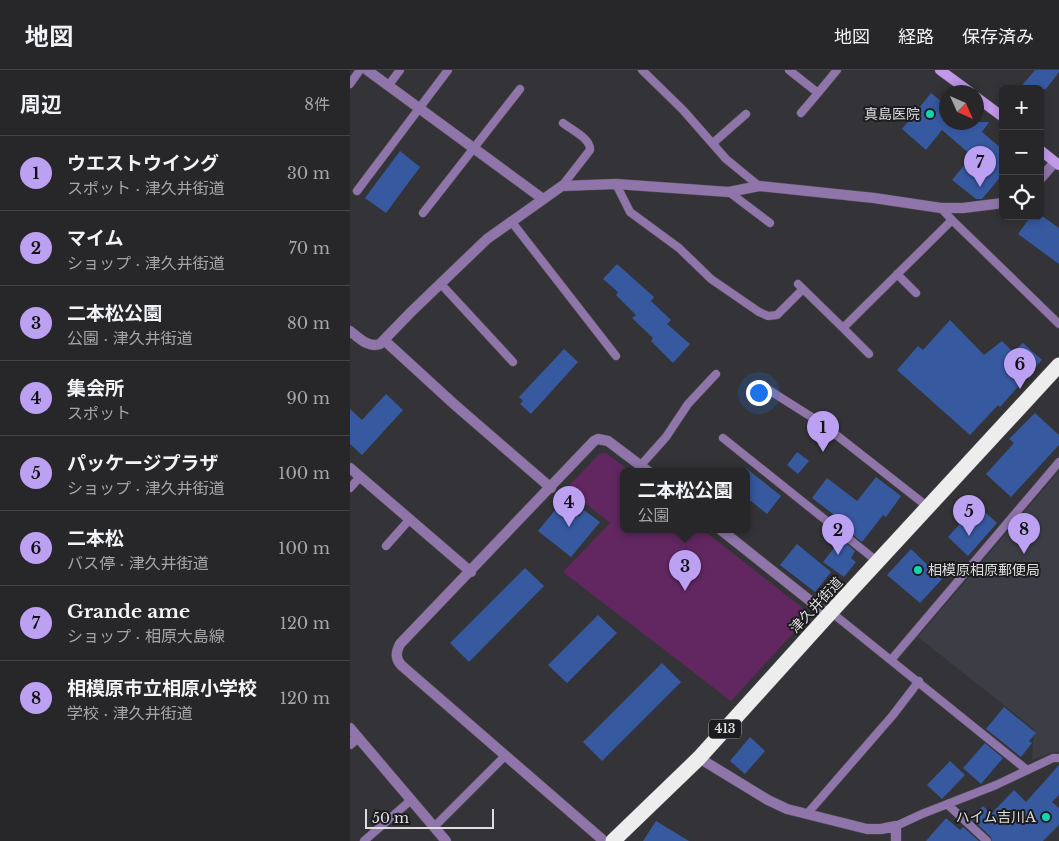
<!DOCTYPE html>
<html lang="ja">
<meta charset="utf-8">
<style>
body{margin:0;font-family:"Libre Baskerville","Noto Sans JP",serif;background:#2f2f32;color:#f1f3f6}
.controls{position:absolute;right:15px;top:15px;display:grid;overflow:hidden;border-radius:8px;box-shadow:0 2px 8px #0003}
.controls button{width:45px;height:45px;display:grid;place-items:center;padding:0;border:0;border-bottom:1px solid #434447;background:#27272a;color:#f1f3f6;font:25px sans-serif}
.compass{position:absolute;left:589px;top:15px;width:45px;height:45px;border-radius:50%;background:#27272a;box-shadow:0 2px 8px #0003;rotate:135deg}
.scale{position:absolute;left:15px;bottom:12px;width:129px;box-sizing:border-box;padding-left:5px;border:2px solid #dddde0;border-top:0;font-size:14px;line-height:18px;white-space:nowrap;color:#dddde0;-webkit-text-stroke:4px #1c1c1e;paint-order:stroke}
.you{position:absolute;left:408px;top:322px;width:18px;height:18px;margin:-12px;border:4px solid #fff;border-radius:50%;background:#1a73e8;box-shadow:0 0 0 8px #1a73e833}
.badge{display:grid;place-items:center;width:32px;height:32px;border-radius:50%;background:#bca0f2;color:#111;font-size:16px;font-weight:700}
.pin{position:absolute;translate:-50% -41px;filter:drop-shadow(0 1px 2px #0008)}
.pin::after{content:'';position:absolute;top:26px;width:18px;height:15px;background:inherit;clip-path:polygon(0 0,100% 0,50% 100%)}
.popup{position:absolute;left:270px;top:398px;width:130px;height:65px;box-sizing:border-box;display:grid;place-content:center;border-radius:8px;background:#27272a;filter:drop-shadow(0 1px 4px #0005);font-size:16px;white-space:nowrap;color:#a4a5a8}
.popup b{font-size:19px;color:#f1f3f6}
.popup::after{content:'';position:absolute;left:50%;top:100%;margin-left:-10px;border:10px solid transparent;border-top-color:#27272a}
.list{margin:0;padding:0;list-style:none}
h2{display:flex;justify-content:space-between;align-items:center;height:65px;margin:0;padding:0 20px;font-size:21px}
h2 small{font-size:16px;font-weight:400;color:#a4a5a8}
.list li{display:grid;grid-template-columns:32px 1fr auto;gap:15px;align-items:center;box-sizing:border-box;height:75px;padding:0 20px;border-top:1px solid #434447}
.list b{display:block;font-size:19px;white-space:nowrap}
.list p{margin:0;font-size:16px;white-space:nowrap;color:#a4a5a8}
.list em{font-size:16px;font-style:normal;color:#a4a5a8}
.icon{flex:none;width:28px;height:28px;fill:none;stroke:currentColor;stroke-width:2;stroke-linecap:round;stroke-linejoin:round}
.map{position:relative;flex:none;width:709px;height:771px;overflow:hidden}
header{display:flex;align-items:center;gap:30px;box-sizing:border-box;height:70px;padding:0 25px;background:#27272a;border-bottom:1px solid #434447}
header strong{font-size:24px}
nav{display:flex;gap:28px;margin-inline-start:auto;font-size:18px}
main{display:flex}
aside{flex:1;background:#27272a}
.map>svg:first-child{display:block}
</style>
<header>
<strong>地図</strong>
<nav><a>地図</a><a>経路</a><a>保存済み</a></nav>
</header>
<main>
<aside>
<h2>周辺<small>8件</small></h2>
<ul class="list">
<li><span class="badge">1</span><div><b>ウエストウイング</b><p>スポット · 津久井街道</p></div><em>30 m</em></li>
<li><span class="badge">2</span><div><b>マイム</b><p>ショップ · 津久井街道</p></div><em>70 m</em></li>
<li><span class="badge">3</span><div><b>二本松公園</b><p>公園 · 津久井街道</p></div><em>80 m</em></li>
<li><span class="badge">4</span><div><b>集会所</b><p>スポット</p></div><em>90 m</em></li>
<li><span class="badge">5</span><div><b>パッケージプラザ</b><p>ショップ · 津久井街道</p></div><em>100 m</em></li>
<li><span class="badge">6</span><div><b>二本松</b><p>バス停 · 津久井街道</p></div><em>100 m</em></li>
<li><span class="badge">7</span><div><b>Grande ame</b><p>ショップ · 相原大島線</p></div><em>120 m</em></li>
<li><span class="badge">8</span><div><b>相模原市立相原小学校</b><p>学校 · 津久井街道</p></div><em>120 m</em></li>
</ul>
</aside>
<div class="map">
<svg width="709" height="771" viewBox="0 0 709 771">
<rect width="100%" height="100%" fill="#343438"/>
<!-- built -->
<path fill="#3d3d46" d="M 709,401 L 709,682 L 700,683 L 682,690 L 684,659 L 568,567 Z"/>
<!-- green -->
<path fill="#622761" d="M 256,383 L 281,402 L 274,402 L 274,460 L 353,460 L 455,540 L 455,550 L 381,631 L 213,502 L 260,453 L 217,418 L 249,384 Z"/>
<!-- building -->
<path fill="#3759a0" d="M 685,0 L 709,0 L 709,2 L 696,19 L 669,19 Z
M 581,23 L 596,35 L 596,52 L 639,52 L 632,62 L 653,80 L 653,104 L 632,129 L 626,129 L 602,110 L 622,86 L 592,60 L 576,80 L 552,59 Z
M 50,81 L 70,97 L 36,143 L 15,128 Z
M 681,146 L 692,146 L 709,158 L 709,194 L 668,164 Z
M 267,194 L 304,227 L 301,231 L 321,250 L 317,254 L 340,274 L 323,293 L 301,271 L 303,268 L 282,248 L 286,245 L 266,225 L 268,222 L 253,209 Z
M 600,250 L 634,285 L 652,271 L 663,282 L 673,273 L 692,290 L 650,337 L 648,335 L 620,365 L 547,300 L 568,276 L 573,280 Z
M 214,279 L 228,292 L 181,344 L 170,334 L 173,331 L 169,327 Z
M 36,324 L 53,340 L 12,385 L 0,374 L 0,339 L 12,350 Z
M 685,343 L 709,365 L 709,375 L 661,427 L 636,404 L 664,373 L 659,369 Z
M 447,382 L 459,391 L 448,404 L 437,395 Z
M 396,398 L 431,426 L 417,444 L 396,427 Z
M 526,407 L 551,426 L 536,447 L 533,445 L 512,472 L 497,460 L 500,457 L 462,428 L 477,408 L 507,431 Z
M 211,433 L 229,447 L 234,440 L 250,452 L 221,487 L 188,461 Z
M 627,435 L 647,453 L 618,486 L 598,467 Z
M 491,469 L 505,481 L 501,488 L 506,492 L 494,507 L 473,492 Z
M 447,474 L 481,502 L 465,522 L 430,495 Z
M 561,479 L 592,509 L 570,533 L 537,505 Z
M 175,498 L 194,516 L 119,592 L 100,573 Z
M 248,545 L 267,563 L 217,613 L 198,595 Z
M 312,593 L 331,612 L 252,691 L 233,672 Z
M 654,637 L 686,663 L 679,671 L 682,673 L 671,687 L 636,659 Z
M 400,667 L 415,681 L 395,704 L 380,691 Z
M 635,673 L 653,688 L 631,714 L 613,698 Z
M 600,691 L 615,705 L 592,729 L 577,715 Z
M 709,695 L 709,725 L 702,732 L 709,738 L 709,755 L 693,771 L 642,771 L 641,767 L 621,748 L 633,736 L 641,744 L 664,720 L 676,732 Z
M 596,748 L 610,760 L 613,757 L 629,771 L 576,771 Z
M 306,751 L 339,771 L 293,771 Z"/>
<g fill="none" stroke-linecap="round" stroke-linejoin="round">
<defs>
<path id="lane" d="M 292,0 L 333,40 L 376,89 L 409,116
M 439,0 L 468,23 L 487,0
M 0,14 L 10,0
M 38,16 L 50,0
M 451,43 L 468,23
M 363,73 L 396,44
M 266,114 L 280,142 L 329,178 L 361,209 L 409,242 L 418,246 L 427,245 L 452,220
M 212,116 L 240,80 C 241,69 222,60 213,53
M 7,121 L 98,0
M 379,122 L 420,153
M 73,143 L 170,19
M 602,150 L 709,254
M 161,151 L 266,286
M 547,204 L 566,223
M 90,213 L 163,292
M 448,214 L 493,258
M 519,284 L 493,258 L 602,150 L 591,138
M 414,317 L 471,353 L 578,437
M 373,368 L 528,492
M 291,395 L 316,367 L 338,334 L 366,304
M 0,418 L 10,407
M 36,476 L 60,449
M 481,542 L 677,700
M 541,590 L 709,392
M 597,734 L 637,771
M 457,744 L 543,645 L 569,611
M 546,756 L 572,744 L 646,715 L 703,688 L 709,688
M 84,757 L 155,686
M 14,771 L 61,730"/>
<path id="street" d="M 17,0 L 193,129
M 690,109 L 705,92
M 0,261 C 9,268 18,278 30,274 L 61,242 L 137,169 L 212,116 L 266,114 L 379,122 L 409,116 L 524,128 L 591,138 L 613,138 L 653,133
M 34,270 L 105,335 L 201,418
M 0,398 L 121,502
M 371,460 L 478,545
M 0,658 L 96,771
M 0,674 L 8,667
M 349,688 L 418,730 L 437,739 L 517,759 L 531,759 L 546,756 L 546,771
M 254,771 L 51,595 C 45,588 46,582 50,574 L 244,371 L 248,369 L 258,371 L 299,402"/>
<path id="secondary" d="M 590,0 L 620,22
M 626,27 L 653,47
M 690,80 L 709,95"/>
<path id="highway" d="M 263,771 L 349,688 L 481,542 L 709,295"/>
</defs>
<!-- lane casing -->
<use href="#lane" stroke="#525256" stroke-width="9"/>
<!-- street casing -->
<use href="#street" stroke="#525256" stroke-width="11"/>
<!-- secondary casing -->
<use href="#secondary" stroke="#525256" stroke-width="11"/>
<!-- highway casing -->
<use href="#highway" stroke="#525256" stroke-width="16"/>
<!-- lane -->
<use href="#lane" stroke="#8f75a9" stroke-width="8"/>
<!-- street -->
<use href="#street" stroke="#8f75a9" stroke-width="10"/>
<!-- secondary -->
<use href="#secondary" stroke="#c298eb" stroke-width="10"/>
<!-- highway -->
<use href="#highway" stroke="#ededed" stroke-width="15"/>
</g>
<!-- markers -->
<g fill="#13d5b3" stroke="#1c1c1e" stroke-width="2">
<circle cx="580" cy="44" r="5"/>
<circle cx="568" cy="500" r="5"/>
<circle cx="696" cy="747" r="5"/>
</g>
<g text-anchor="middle" stroke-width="4" stroke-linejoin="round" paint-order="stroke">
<!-- shield labels -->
<rect fill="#1c1c1e" stroke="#a3a3a6" stroke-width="1" x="359" y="649.5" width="32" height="19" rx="4"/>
<g font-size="12" font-weight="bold" fill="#dddde0">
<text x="375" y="663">413</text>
</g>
<!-- poi labels -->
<g font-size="14" fill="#dddde0" stroke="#1c1c1e" text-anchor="end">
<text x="570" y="49">真島医院</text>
<text x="578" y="505" text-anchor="start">相模原相原郵便局</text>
<text x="686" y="752">ハイム吉川A</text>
</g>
<!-- street labels -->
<g font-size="14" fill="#dddde0" stroke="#1c1c1e">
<text transform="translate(466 535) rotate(-47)" y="5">津久井街道</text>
</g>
</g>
</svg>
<div class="controls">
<button>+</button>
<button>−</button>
<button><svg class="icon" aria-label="locate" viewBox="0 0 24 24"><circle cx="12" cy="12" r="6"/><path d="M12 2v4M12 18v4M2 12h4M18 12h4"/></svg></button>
</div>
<svg class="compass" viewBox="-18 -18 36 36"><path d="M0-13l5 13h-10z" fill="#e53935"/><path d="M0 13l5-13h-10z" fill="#a4a5a8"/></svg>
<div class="scale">50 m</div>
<div class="you"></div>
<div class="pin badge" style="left:473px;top:382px">1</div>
<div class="pin badge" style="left:488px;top:485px">2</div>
<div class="pin badge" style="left:335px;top:521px">3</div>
<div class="popup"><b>二本松公園</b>公園</div>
<div class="pin badge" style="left:219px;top:457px">4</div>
<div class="pin badge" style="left:619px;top:466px">5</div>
<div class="pin badge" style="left:670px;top:319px">6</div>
<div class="pin badge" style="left:630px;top:117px">7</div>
<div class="pin badge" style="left:674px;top:484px">8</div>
</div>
</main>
